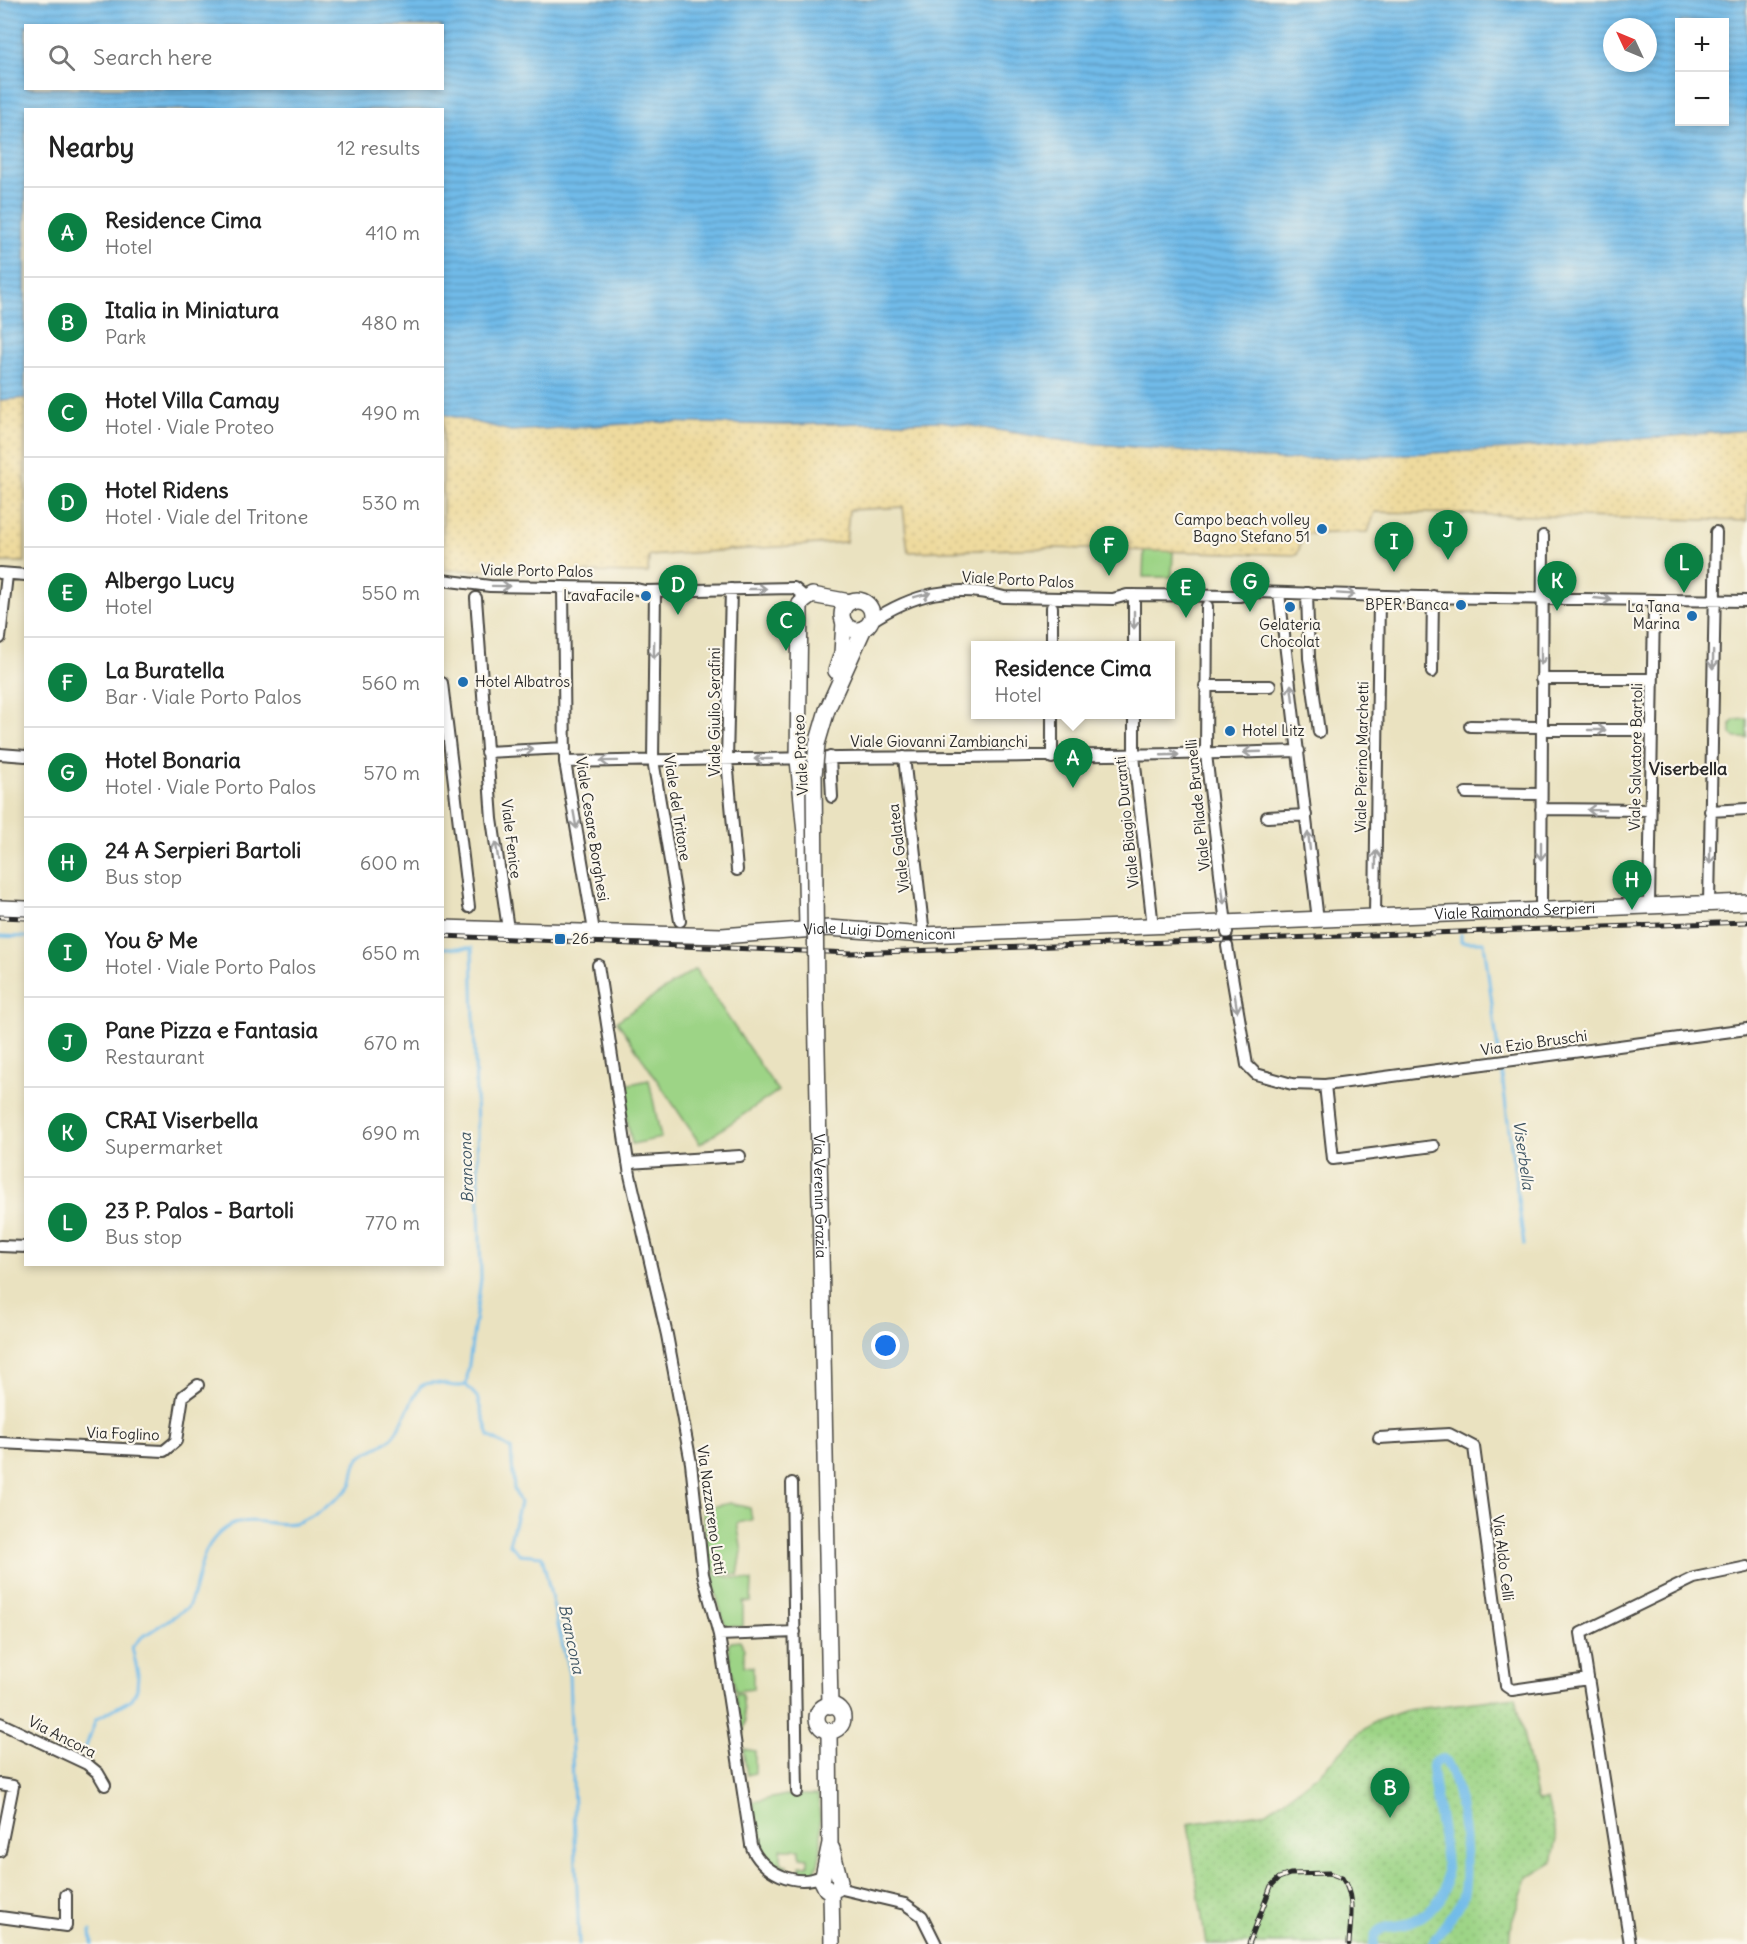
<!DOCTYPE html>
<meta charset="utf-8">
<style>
body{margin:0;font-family:Delius,sans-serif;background:#f6f6f6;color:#222}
.controls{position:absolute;right:18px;top:18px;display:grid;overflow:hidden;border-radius:0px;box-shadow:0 3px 9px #0003}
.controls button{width:54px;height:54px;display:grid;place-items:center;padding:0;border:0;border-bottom:2px solid #e0e0e0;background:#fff;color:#222;font:30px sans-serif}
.compass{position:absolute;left:1603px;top:18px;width:54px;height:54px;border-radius:50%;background:#fff;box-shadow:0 3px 9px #0003;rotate:314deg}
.you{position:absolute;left:886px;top:1346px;width:21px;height:21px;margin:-15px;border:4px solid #fff;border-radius:50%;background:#1a73e8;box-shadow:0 0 0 9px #1a73e833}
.badge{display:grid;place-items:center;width:39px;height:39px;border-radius:50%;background:#0b8043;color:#fff;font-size:20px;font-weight:700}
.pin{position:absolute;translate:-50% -50px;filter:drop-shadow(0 2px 3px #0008)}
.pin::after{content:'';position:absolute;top:32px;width:21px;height:18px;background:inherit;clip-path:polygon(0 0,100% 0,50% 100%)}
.popup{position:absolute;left:971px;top:641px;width:204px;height:78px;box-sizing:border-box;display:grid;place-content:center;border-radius:0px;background:#fff;filter:drop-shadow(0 2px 4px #0005);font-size:20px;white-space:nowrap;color:#767676}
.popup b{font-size:22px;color:#222}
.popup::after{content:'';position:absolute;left:50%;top:100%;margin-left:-12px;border:12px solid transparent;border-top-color:#fff}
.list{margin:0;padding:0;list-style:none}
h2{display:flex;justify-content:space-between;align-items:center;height:78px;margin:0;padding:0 24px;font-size:26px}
h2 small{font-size:20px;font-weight:400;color:#767676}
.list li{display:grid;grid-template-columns:39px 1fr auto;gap:18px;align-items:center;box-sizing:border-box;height:90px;padding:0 24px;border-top:2px solid #e0e0e0}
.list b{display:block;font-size:22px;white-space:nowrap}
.list p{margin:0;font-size:20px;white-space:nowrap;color:#767676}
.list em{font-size:20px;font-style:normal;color:#767676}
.icon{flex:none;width:33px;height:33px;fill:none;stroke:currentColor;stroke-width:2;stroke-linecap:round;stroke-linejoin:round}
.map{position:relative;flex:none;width:1747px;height:1944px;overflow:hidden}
.search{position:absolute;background:#fff;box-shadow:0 3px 9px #0003;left:24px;top:24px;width:420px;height:66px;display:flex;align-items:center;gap:15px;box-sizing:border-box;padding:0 21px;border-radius:0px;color:#767676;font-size:22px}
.panel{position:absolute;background:#fff;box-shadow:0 3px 9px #0003;left:24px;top:108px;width:420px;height:1158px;border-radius:0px}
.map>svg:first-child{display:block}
</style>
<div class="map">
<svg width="1747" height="1944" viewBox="0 0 1747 1944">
<defs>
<pattern id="sand-dots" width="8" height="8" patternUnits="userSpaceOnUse" patternTransform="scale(1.5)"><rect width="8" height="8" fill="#eeda9e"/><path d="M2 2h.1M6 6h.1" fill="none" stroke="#cb8" stroke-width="1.8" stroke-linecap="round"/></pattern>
<pattern id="park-dots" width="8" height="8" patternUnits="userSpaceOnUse" patternTransform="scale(1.5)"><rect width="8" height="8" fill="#9dd486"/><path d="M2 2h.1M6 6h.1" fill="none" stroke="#87b674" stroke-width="1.8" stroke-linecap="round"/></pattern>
<pattern id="water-rules" width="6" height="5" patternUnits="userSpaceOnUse" patternTransform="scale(1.5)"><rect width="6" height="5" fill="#71bbe9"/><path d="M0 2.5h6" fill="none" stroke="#5d98bd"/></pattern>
</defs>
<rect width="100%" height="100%" fill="#fbf7ec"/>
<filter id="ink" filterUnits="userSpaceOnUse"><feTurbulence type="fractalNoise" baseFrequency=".0167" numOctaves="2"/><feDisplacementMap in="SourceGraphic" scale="12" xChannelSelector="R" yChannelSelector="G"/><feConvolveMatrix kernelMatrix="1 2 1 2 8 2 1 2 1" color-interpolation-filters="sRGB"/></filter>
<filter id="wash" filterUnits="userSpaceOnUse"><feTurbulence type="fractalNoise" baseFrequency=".008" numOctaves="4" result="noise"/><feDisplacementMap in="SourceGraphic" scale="24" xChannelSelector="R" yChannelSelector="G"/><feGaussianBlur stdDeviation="1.35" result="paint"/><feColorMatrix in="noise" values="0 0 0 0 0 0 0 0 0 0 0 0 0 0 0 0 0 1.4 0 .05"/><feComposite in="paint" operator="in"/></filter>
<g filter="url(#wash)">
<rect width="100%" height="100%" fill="#eae2c0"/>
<!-- grass -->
<path fill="#9dd486" stroke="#648058" stroke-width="1.5" d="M 1144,550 L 1173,551 L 1172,577 L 1143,577 Z
M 1747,719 L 1747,738 L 1736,738 L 1731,734 L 1731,723 L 1735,720 Z
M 695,969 L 778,1091 L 700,1144 L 617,1021 Z
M 649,1080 L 661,1138 L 632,1144 L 620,1086 Z
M 730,1503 L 750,1508 L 752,1520 L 737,1523 L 742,1551 L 738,1575 L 710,1570 L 702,1509 Z
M 710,1573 L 752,1581 L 751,1602 L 743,1602 L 743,1627 L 725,1626 Z
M 740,1641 L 744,1649 L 744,1666 L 753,1667 L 753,1689 L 735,1691 L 728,1646 L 731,1642 Z
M 742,1693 L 745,1721 L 742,1743 L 735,1694 Z
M 743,1749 L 755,1751 L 755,1773 L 747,1775 Z
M 786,1795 L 818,1795 C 819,1818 827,1854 813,1874 L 801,1872 L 800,1865 L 808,1865 L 808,1858 L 800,1857 L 800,1849 L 781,1849 L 781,1864 L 787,1865 L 784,1868 C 750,1862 756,1826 753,1802 Z"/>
<!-- sand -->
<path fill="url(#sand-dots)" stroke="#8c8264" stroke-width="1.5" d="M 25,398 L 25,562 L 0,562 L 0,400 Z
M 443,414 L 785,425 L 941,421 L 1066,441 L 1172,450 L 1747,430 L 1747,521 L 1375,512 L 1368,532 L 1304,534 L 1297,555 L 1053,548 L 908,552 L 903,507 L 849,510 L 846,542 L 649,556 L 648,573 L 443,570 Z"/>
<!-- park -->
<path fill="url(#park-dots)" stroke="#648058" stroke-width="1.5" d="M 1516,1697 L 1536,1798 L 1538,1801 L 1547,1800 L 1557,1839 L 1552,1863 L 1527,1878 L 1512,1922 L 1510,1944 L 1206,1944 L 1188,1824 L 1267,1812 L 1319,1774 L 1359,1733 L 1376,1721 L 1407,1710 Z"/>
<!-- water -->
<path fill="url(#water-rules)" stroke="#4e738a" stroke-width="1.5" fill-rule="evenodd" d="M 0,0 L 1747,0 L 1747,430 L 1512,449 L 1282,460 L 1066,441 L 941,421 L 785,425 L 659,422 L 511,431 L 443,414 L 442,110 L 26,110 L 25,398 L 0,400 ZM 1680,22 L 1724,22 L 1724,122 L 1680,122 ZM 26,26 L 442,26 L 442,88 L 26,88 ZM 1612,27 L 1648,27 L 1648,63 L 1612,63 Z"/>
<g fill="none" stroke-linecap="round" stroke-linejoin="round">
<!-- stream -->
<path stroke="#71bbe9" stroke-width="3" d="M 1461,934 L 1461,942 L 1484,942 L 1499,1058
M 0,936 L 26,937
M 442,948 L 472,948 L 481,1279 L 466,1385
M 1501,1068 L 1524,1245
M 466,1385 L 477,1397 L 489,1436 L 511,1449 L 514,1489 L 520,1503 L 509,1544 L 520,1554 L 542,1556 L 569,1674 L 579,1944
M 84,1752 L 96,1719 L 132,1699 L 137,1689 L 138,1674 L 132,1647 L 142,1637 L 187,1608 C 203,1582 194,1550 226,1528 C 249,1513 274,1529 298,1522 C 311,1517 343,1497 350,1486 C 355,1478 352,1468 358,1460 C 367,1449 383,1448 392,1437 C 405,1423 409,1401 421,1386 C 436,1377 451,1390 466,1385
M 91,1931 L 92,1944"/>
<!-- canal -->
<path stroke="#71bbe9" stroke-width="10" d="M 1374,1944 C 1373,1921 1398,1929 1412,1922 C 1423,1917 1437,1905 1443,1894 C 1454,1873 1433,1795 1432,1766 L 1435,1761 L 1443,1759 C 1462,1774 1471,1875 1462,1898 C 1457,1914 1434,1935 1433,1944"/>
</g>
</g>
<g filter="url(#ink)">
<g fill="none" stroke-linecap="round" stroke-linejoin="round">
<defs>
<path id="street" d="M 0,573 L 26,575
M 442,580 L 490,586 L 632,588 L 645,591 L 794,588 L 806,598
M 563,587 L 565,762 L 594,931
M 731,589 L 727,760 L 737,870
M 655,591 L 653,760 L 680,921
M 1279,593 L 1318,920
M 1307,593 L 1309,658 L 1319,732
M 1134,595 L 1134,646
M 476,598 L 492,819 L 508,929
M 1207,606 L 1206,754 L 1227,933
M 870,622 C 912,594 954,583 1004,597 L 1113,599 L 1127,595 L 1240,596 L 1257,592 L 1419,597 L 1747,601
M 0,638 L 7,575
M 1052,646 L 1052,607
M 1432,672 L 1433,596
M 1541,679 L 1652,679
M 442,683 L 469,907
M 1205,686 L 1270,686
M 1134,714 L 1134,756 L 1153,927
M 1470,726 L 1542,727
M 1542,730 L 1652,730
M 486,752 L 565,748
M 0,754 L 26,756
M 830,757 L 832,797
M 904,757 L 924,935
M 1052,758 L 1052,714
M 565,762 C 810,756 1055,759 1299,751
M 1466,793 L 1541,794
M 1541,809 L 1650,810
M 1710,811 L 1747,809
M 1267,817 L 1306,815
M 1709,903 L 1716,532
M 1649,905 L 1654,608
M 1541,910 L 1543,536
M 1375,917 L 1379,597
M 1227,946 L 1247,1065 L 1256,1074 L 1292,1084 L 1325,1085 L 1747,1029
M 598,965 L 630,1175 L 667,1335 L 691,1463 L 703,1574 L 719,1635 L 751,1845 C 760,1872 797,1889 823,1875
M 1325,1085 L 1333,1159 L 1434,1146
M 628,1163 L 740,1156
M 0,1246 L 26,1247
M 1379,1438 L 1449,1434 L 1474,1447 L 1506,1686 L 1512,1690 L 1588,1679
M 0,1443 L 164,1451 L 176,1441 L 183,1396 L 198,1385
M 792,1483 L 797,1792
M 719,1635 L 795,1632
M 0,1723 L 87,1764 L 98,1773 L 105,1785
M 0,1784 L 13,1786 L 0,1851
M 838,1888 L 905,1904 L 922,1916 L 936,1944
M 0,1917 L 66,1926 L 66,1895
M 1630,1944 L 1581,1633 L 1694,1578 L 1747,1567"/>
<g id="secondary">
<circle cx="857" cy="615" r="15"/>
<path d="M 836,671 L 842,653 L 844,622"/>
<path d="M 827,710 L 864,628"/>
<path d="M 0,908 L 26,909"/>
<path id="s1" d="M 442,928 L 722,936 L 829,928 L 924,935 L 1747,902"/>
<path d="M 807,928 L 805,833 L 798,759 L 800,604 L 812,595 L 850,602"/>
<path id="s2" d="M 816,1000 L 830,1706"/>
<circle cx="830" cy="1718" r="13"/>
<path d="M 829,1731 L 830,1843 L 822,1881 L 826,1889 L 831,1891"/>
<path d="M 831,1891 L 838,1888 L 840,1881 L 832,1849"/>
<path d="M 831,1891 L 832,1944"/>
</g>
</defs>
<!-- street casing -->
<use href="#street" stroke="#484641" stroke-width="14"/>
<!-- secondary casing -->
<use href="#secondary" stroke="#484641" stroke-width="18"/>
<!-- street -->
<use href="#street" stroke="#fff" stroke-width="10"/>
<!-- secondary -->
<use href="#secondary" stroke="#fff" stroke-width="15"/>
<defs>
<path id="rail" d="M 0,917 L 26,918
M 442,936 L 851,953 L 1747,922
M 1249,1944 L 1271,1886 L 1279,1878 L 1290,1874 L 1329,1873 L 1342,1878 C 1356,1897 1350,1922 1349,1944"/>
</defs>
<!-- rail casing -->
<use href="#rail" stroke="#2b2b2b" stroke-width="5"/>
<!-- rail -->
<use href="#rail" stroke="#fbf7ec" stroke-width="3" stroke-dasharray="9" stroke-linecap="butt"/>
<defs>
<path id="secondary-bridge" d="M 816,1000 L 814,775 L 817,744 L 827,710"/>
</defs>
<!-- secondary-bridge casing -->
<use href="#secondary-bridge" stroke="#484641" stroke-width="18" stroke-linecap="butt"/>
<!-- secondary-bridge -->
<use href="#secondary-bridge" stroke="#fff" stroke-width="15"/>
</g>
<!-- one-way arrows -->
<defs><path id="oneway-shaft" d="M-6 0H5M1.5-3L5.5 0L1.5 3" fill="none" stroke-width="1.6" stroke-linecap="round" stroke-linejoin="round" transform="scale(1.5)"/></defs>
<g stroke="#a0a0a0">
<use href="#oneway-shaft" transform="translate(501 586) rotate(1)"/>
<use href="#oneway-shaft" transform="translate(758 589)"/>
<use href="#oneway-shaft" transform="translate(1346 594) rotate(4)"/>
<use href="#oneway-shaft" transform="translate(922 595) rotate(-15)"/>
<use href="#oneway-shaft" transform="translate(1603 599) rotate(6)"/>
<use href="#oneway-shaft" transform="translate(1134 620) rotate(90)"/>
<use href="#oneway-shaft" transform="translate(654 650) rotate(91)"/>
<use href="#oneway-shaft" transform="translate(1541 656) rotate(90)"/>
<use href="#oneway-shaft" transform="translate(1713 660) rotate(91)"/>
<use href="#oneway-shaft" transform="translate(1292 693) rotate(-97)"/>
<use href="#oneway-shaft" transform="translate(1597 730)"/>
<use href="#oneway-shaft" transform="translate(525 750) rotate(-3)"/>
<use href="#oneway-shaft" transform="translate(1252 752) rotate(178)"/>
<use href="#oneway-shaft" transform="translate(1170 755) rotate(-2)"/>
<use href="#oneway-shaft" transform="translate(763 759) rotate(179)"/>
<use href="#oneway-shaft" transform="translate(609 761) rotate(179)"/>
<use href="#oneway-shaft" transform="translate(1596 810) rotate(-179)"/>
<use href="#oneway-shaft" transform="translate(575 820) rotate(80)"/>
<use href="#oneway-shaft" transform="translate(1309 841) rotate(-96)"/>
<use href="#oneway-shaft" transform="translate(497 851) rotate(-98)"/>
<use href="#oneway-shaft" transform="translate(1541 851) rotate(90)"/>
<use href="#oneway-shaft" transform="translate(1710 855) rotate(91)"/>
<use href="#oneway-shaft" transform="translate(1376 859) rotate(-89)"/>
<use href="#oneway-shaft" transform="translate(1223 895) rotate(83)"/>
<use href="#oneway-shaft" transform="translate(1236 1003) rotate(81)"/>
</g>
</g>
<!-- markers -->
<g fill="#1f6fb2" stroke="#fbf7ec" stroke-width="2">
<circle cx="1322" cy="529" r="6"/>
<circle cx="646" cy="596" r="6"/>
<circle cx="1461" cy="605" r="6"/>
<circle cx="1290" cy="607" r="6"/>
<circle cx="1692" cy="616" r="6"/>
<circle cx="463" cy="682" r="6"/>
<circle cx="1230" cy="731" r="6"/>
<rect x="554" y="933" width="12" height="12" rx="3"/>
</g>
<g text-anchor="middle" stroke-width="4.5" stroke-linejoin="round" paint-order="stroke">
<!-- poi labels -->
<g font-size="15" fill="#2b2b2b" stroke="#fbf7ec" text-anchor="end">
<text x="1310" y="525">Campo beach volley<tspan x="1310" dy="17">Bagno Stefano 51</tspan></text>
<text x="634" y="601">LavaFacile</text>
<text x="1449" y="610">BPER Banca</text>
<text x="1680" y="612">La Tana<tspan x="1680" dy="17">Marina</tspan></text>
<text x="1290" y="630" text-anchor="middle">Gelateria<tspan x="1290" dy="17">Chocolat</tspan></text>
<text x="475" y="687" text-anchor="start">Hotel Albatros</text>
<text x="1242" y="736" text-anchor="start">Hotel Litz</text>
<text x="572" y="944" text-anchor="start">26</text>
</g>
<!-- street labels -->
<g font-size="15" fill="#2b2b2b" stroke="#fbf7ec">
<text transform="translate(537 571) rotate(1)" y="5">Viale Porto Palos</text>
<text transform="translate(1018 580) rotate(3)" y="5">Viale Porto Palos</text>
<text transform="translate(715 712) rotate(-90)" y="5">Viale Giulio Serafini</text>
<text x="939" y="747">Viale Giovanni Zambianchi</text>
<text transform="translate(801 755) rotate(-93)" y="5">Viale Proteo</text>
<text transform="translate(1362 757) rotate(-89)" y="5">Viale Pierino Marchetti</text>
<text transform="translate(1636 757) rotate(-89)" y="5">Viale Salvatore Bartoli</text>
<text transform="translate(1198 805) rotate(-96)" y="5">Viale Pilade Brunelli</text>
<text transform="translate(677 808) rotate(81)" y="5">Viale del Tritone</text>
<text transform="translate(1127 822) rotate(-96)" y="5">Viale Biagio Duranti</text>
<text transform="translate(592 829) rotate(81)" y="5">Viale Cesare Borghesi</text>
<text transform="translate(511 839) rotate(83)" y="5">Viale Fenice</text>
<text transform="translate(899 848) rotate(-97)" y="5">Viale Galatea</text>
<text dy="5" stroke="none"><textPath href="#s1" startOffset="1074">Viale Raimondo Serpieri</textPath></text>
<text dy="5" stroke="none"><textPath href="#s1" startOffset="438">Viale Luigi Domeniconi</textPath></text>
<text transform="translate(1534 1043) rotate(-8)" y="5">Via Ezio Bruschi</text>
<text dy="5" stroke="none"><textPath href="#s2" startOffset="196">Via Verenin Grazia</textPath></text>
<text transform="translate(123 1434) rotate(2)" y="5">Via Foglino</text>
<text transform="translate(711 1510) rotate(82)" y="5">Via Nazzareno Lotti</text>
<text transform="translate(1503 1558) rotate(83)" y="5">Via Aldo Celli</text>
<text transform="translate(62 1737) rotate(27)" y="5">Via Ancora</text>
</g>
<!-- water labels -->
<g font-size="16" font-style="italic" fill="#405664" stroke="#fbf7ec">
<text transform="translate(1524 1155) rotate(82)" y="6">Viserbella</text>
<text transform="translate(466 1168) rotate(-92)" y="6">Brancona</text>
<text transform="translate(572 1639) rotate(78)" y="6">Brancona</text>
</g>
<!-- quarter labels -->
<g font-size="18" font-weight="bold" fill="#2b2b2b" stroke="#fbf7ec">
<text x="1688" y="775">Viserbella</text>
</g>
</g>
</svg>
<div class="controls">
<button>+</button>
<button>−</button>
</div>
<svg class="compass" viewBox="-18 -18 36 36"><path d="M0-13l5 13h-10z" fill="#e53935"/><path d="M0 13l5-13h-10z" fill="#767676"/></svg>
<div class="you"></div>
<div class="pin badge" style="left:1073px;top:788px">A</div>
<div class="popup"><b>Residence Cima</b>Hotel</div>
<div class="pin badge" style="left:1390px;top:1818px">B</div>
<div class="pin badge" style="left:786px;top:651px">C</div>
<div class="pin badge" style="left:678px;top:615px">D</div>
<div class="pin badge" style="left:1186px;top:618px">E</div>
<div class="pin badge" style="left:1109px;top:576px">F</div>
<div class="pin badge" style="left:1250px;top:612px">G</div>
<div class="pin badge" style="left:1632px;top:910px">H</div>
<div class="pin badge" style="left:1394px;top:572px">I</div>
<div class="pin badge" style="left:1448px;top:560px">J</div>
<div class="pin badge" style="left:1557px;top:611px">K</div>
<div class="pin badge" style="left:1684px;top:593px">L</div>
<div class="search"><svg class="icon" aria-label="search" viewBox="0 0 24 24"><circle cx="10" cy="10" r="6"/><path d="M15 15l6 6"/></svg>Search here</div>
<section class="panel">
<h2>Nearby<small>12 results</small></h2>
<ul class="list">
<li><span class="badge">A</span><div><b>Residence Cima</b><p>Hotel</p></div><em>410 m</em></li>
<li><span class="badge">B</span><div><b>Italia in Miniatura</b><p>Park</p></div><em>480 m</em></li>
<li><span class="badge">C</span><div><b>Hotel Villa Camay</b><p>Hotel · Viale Proteo</p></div><em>490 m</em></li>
<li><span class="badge">D</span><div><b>Hotel Ridens</b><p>Hotel · Viale del Tritone</p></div><em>530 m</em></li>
<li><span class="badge">E</span><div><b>Albergo Lucy</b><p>Hotel</p></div><em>550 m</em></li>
<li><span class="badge">F</span><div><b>La Buratella</b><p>Bar · Viale Porto Palos</p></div><em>560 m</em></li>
<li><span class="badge">G</span><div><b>Hotel Bonaria</b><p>Hotel · Viale Porto Palos</p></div><em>570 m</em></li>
<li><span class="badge">H</span><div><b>24 A Serpieri Bartoli</b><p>Bus stop</p></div><em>600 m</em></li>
<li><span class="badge">I</span><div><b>You &amp; Me</b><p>Hotel · Viale Porto Palos</p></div><em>650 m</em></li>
<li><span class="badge">J</span><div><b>Pane Pizza e Fantasia</b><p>Restaurant</p></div><em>670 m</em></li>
<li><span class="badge">K</span><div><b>CRAI Viserbella</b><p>Supermarket</p></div><em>690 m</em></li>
<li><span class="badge">L</span><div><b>23 P. Palos - Bartoli</b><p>Bus stop</p></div><em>770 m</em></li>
</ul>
</section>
</div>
